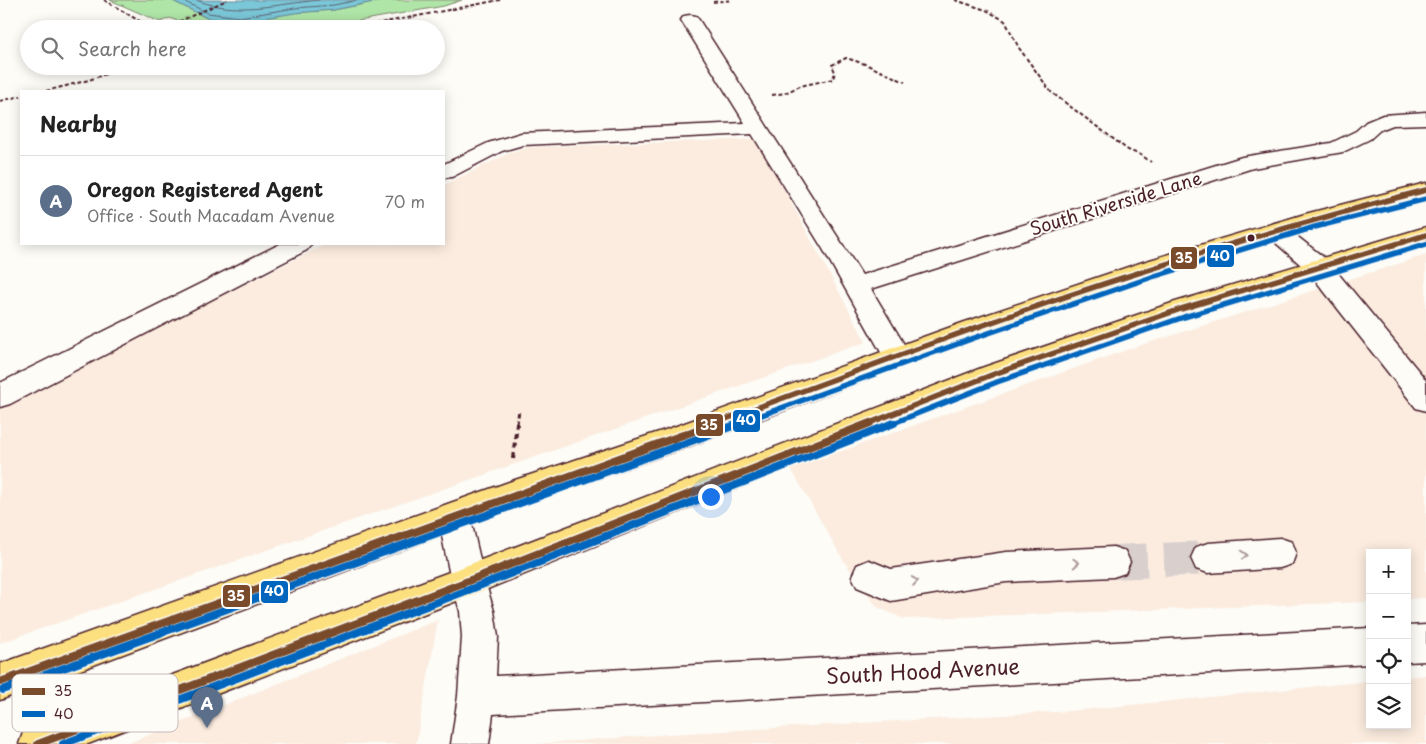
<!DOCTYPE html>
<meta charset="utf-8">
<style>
body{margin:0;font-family:"Playpen Sans",sans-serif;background:#f6f6f6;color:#222}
.controls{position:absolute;right:15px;bottom:15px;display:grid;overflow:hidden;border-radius:0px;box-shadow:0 2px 12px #0003}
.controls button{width:45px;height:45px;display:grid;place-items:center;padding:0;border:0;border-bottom:1px solid #e0e0e0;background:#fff;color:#222;font:25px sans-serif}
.you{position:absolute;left:710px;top:496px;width:18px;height:18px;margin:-12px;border:4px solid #fff;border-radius:50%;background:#1a73e8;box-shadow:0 0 0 8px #1a73e833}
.badge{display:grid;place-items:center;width:32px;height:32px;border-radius:50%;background:#1a73e8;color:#fff;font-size:16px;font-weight:700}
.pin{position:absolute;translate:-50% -41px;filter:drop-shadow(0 1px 2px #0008)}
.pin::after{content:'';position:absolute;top:26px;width:18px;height:15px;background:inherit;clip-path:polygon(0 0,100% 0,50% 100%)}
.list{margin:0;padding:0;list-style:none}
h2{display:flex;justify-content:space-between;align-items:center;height:65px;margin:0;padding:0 20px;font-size:21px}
h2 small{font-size:16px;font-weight:400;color:#767676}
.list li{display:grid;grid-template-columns:32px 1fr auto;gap:15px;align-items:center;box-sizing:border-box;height:90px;padding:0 20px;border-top:1px solid #e0e0e0}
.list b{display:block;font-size:19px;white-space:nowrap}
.list p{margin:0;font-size:16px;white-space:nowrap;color:#767676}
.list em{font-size:16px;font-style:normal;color:#767676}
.icon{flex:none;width:28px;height:28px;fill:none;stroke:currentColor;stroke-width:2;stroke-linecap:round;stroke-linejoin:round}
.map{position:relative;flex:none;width:1426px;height:744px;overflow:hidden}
.search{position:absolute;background:#fff;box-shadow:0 2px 12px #0003;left:20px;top:20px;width:425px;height:55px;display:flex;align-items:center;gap:12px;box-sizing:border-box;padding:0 18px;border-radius:28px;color:#767676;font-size:19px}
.panel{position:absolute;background:#fff;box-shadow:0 2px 12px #0003;left:20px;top:90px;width:425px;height:155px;border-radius:0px}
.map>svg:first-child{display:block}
</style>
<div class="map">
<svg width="1426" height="744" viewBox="0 0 1426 744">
<rect width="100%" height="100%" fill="#fdfcf7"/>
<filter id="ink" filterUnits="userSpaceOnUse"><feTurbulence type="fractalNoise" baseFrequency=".02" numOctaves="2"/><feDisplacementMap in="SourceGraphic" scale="10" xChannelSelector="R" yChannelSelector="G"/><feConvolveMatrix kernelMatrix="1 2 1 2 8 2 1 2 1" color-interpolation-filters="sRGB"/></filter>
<g filter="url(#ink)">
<!-- built -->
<path fill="#fbecdf" d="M 757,139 L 866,342 L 0,643 L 0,404 L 16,398 L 326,244 L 444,244 L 444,185 L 507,154 L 529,147 Z
M 1426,255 L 1426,598 L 1407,599 L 1407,553 L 1370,553 L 1370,602 L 904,619 L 877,607 L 845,563 L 791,469 L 1129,349 Z
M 438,620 L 416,744 L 126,744 Z
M 1426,675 L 1426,744 L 535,744 L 669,734 L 1070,711 L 1370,681 L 1370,725 L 1407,725 L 1407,677 Z"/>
<!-- green -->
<path fill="#afe5a7" stroke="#7c8269" d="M 110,0 L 171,0 L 207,18 L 334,10 L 383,0 L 462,0 L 444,6 L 313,29 L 177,29 L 174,27 L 182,23 L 170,18 L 160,22 Z"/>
<!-- water -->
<path fill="#7ac7d8" stroke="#678493" d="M 171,0 L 383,0 L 334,10 L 295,13 L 240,22 L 207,18 Z"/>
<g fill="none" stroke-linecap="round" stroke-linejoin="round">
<!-- shore -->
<path stroke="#5d6270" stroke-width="1" d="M 181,0 L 208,13 L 240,17 L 295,8 L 334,5 L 358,0
M 196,0 C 237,16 277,4 319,0"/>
<!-- minor-tunnel -->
<path stroke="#d9d0ce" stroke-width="34" stroke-dasharray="34 17" stroke-linecap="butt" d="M 1113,562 L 1208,558"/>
<defs>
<path id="minor" d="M 690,15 L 696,16 L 699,20 L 862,275 L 1242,157 L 1331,143 L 1356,131 L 1366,122 L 1383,115 L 1426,112 L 1426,124 L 1393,125 L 1380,130 L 1370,139 L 1343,152 L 1253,168 L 871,289 L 911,356 L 907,363 L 897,366 L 887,363 L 823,249 L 752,134 L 523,145 L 502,151 L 452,177 L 444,178 L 444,164 L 488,143 L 521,133 L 745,123 L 681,20 L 684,16 Z
M 1276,223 L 1284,226 L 1327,260 L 1426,380 L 1426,411 L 1416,408 L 1309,272 L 1268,236 L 1264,231 L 1268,226 Z
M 280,244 L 311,244 L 307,250 L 10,404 L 0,407 L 0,383 Z
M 454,502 L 465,506 L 470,516 L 485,581 L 494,611 L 498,637 L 496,676 L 1370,628 L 1370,664 L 493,714 L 489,744 L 451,744 L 458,696 L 462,637 L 460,611 L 451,581 L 438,516 L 443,506 Z
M 1280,538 L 1292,542 L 1296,553 L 1292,564 L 1280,568 L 1208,573 L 1196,569 L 1191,558 L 1196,547 L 1208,543 Z
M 1113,547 L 1125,551 L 1130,562 L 1125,573 L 1113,577 L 1006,582 L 891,601 L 857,587 L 852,576 L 857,565 L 869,560 L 891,569 L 1006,552 Z
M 1426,625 L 1426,661 L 1407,662 L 1407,626 Z"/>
<path id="major" d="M 1426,183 L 1426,197 L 1320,224 L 1161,274 L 980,337 L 687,447 L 517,507 L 0,700 L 0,664 L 509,482 L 668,429 L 962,323 L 1143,262 L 1305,214 Z
M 1426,227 L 1426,243 L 1190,315 L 1004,381 L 480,592 L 88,744 L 19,744 L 24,730 L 38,725 L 468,565 L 984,367 L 1172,303 Z"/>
</defs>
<!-- minor casing -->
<use href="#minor" stroke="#4a1f2b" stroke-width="3"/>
<!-- major casing -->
<use href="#major" stroke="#4a1f2b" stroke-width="3"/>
<!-- path-far2 -->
<path stroke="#4a1f2b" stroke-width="2" stroke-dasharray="4 2.5" stroke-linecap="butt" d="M 104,0 L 153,29
M 955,0 L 986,10 L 1005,21 L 1019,48 L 1051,92 L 1128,150 L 1141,155 L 1151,162
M 713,2 L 732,0
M 154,29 L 178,22 L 227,0
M 350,29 L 500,0
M 46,91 L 89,80 L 128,66
M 772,95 L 785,93 L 800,86 L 833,79 L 835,72 L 832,65 L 846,58 L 865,64 L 905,82
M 0,101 L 21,96"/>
<!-- path-far1 -->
<path stroke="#4a1f2b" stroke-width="3" stroke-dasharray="4.5 3" stroke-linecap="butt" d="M 517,424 L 519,410"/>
<!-- path -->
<path stroke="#4a1f2b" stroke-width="4" stroke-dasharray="6 4.5" stroke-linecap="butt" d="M 513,459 L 517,423"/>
<!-- minor -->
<use href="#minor" fill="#fdfcf7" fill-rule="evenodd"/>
<!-- major -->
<use href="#major" fill="#fce080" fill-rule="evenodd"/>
<defs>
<path id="bus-1-far1" d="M 712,424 C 859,371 1005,314 1154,268 C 1244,239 1334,214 1426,190
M 867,424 L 994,374 L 1181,309 L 1426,235"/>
<path id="bus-1" d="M 0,682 L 716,423
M 38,744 L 468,581 L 870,423"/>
<path id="bus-2-far1" d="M 737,424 L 974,338 L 1155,276 L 1315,227 L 1426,199
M 891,424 L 997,382 L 1184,317 L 1426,244"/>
<path id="bus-2" d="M 3,690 L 741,423
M 63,744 L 471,589 L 894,423"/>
</defs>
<!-- bus-1-far1 casing -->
<use href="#bus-1-far1" stroke="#fdfcf7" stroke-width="9"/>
<!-- bus-1 casing -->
<use href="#bus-1" stroke="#fdfcf7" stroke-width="11"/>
<!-- bus-2-far1 casing -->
<use href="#bus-2-far1" stroke="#fdfcf7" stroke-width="9"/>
<!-- bus-2 casing -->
<use href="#bus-2" stroke="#fdfcf7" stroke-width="11"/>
<!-- bus-1-far1 -->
<use href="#bus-1-far1" stroke="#7a4b2a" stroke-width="5.5"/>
<!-- bus-1 -->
<use href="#bus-1" stroke="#7a4b2a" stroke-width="8"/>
<!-- bus-2-far1 -->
<use href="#bus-2-far1" stroke="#0065bd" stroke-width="5.5"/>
<!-- bus-2 -->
<use href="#bus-2" stroke="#0065bd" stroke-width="8"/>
</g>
<!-- one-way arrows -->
<defs><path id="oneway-chevron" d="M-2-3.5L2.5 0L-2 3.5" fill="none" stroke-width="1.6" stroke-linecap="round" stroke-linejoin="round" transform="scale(1.25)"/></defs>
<g stroke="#ac999b">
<use href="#oneway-chevron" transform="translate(1244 555) rotate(-4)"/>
<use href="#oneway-chevron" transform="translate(1076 563) rotate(-3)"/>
<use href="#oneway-chevron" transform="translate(915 581) rotate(-9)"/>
</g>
</g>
<!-- markers -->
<circle fill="#4a1f2b" stroke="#fdfcf7" stroke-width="2" cx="1251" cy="238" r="4.5"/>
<g text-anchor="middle" stroke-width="4" stroke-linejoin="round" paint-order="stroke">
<!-- street labels -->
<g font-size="18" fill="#4a1f2b" stroke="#fdfcf7">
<text transform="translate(1116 204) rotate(-17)" y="6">South Riverside Lane</text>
</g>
<!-- near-street labels -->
<g font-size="21" fill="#4a1f2b" stroke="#fdfcf7">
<text transform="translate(923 672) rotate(-3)" y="7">South Hood Avenue</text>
</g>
</g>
<!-- legend -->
<rect x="12" y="674" width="166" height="58" rx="8" fill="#fdfcf7" stroke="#c7baba" stroke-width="1"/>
<rect x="22" y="688" width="23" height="7" fill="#7a4b2a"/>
<rect x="22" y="711" width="23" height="6" fill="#0065bd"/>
<g font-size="14" fill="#4a1f2b">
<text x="54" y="696">35</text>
<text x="54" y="719">40</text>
</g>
<g stroke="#fdfcf7" stroke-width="2">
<rect x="1206" y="244" width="29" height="24" rx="5" fill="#0065bd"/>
<rect x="1170" y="246" width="28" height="24" rx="5" fill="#7a4b2a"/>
<rect x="732" y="409" width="29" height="24" rx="5" fill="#0065bd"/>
<rect x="695" y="413" width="29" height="24" rx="5" fill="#7a4b2a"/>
<rect x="260" y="580" width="29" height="24" rx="5" fill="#0065bd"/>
<rect x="222" y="584" width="29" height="24" rx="5" fill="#7a4b2a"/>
</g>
<g font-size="14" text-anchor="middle" font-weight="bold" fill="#fff">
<text x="1220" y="261">40</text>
<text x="1184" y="263">35</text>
<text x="746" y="425">40</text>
<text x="709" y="430">35</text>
<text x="274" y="596">40</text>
<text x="236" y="601">35</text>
</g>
</svg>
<div class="controls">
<button>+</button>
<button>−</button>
<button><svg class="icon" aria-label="locate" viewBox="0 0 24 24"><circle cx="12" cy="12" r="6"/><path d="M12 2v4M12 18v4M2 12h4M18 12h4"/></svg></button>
<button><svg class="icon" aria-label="layers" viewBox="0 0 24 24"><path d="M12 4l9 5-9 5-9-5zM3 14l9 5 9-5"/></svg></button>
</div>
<div class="you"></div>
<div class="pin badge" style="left:207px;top:728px;background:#5c6f8a">A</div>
<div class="search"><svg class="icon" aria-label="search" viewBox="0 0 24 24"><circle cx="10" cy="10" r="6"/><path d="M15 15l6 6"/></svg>Search here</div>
<section class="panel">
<h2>Nearby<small></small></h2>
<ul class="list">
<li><span class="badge" style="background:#5c6f8a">A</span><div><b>Oregon Registered Agent</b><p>Office · South Macadam Avenue</p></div><em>70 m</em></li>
</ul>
</section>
</div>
